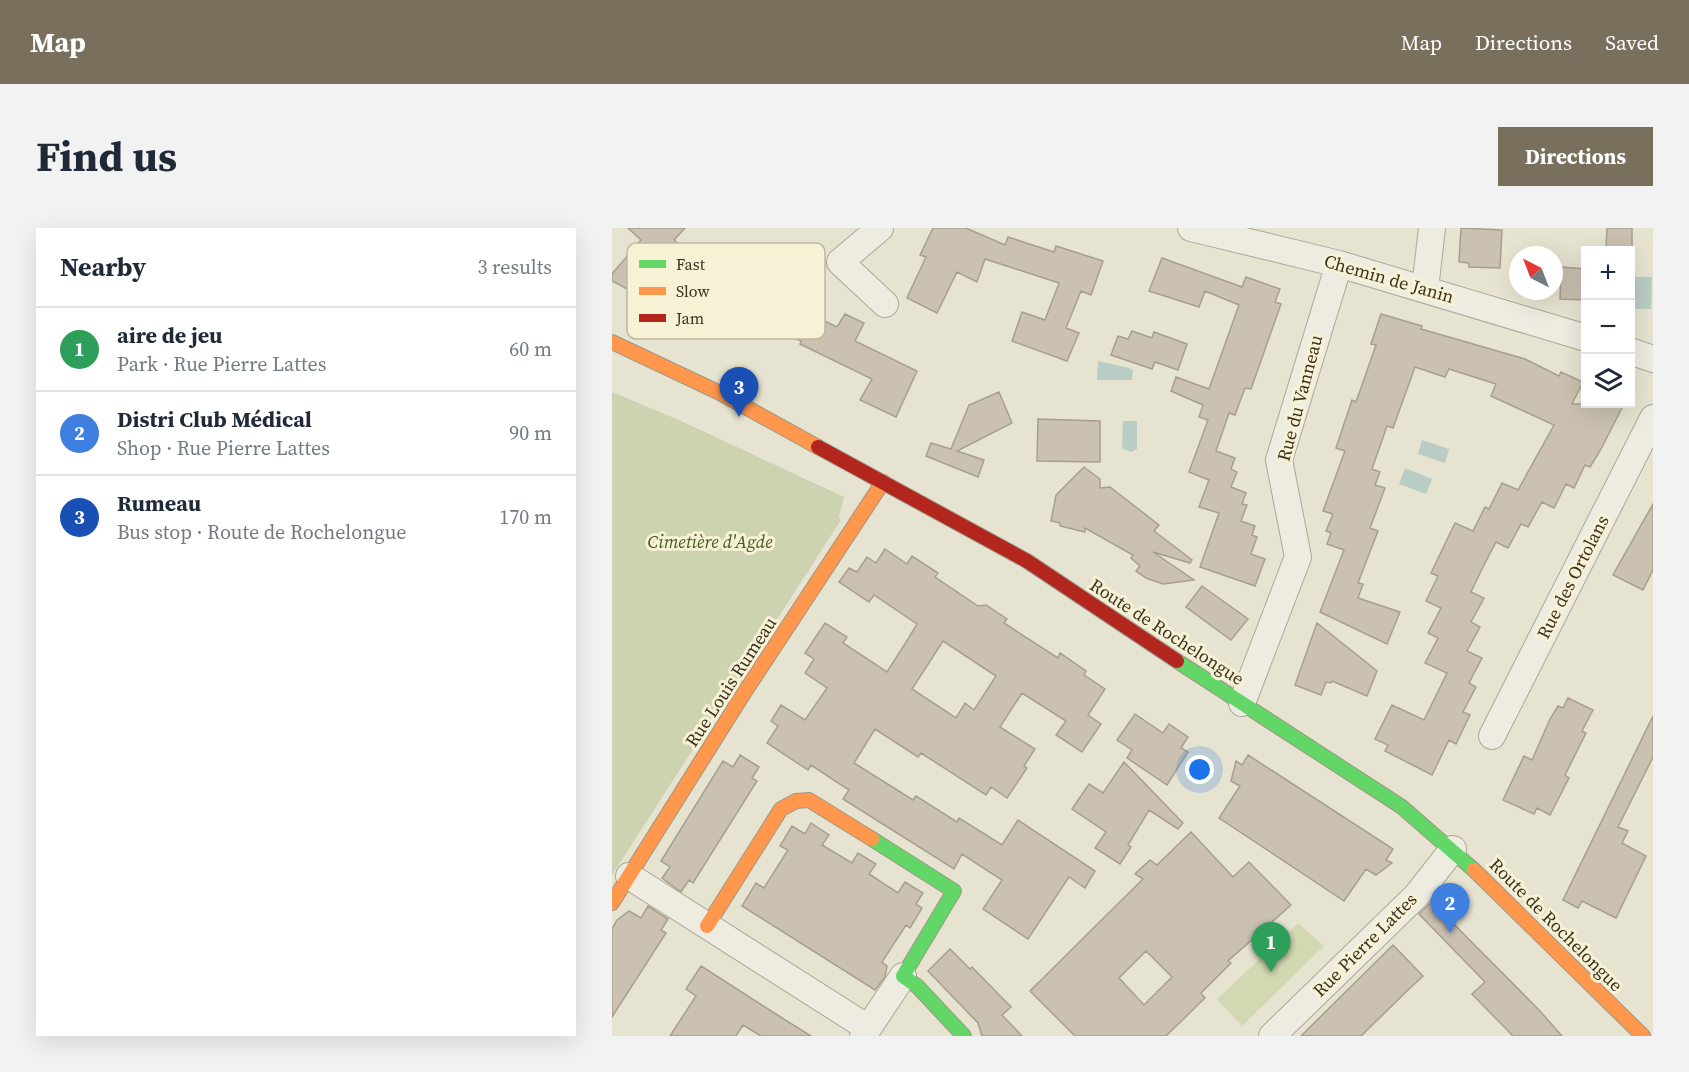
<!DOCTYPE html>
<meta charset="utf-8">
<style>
body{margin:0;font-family:"Source Serif 4",serif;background:#f2f2f3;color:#1f2937}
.controls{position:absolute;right:18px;top:18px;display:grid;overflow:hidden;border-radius:0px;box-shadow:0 6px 24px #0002}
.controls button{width:54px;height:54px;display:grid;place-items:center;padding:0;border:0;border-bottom:2px solid #e0e1e3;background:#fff;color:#1f2937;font:30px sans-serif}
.compass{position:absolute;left:897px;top:18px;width:54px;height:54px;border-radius:50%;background:#fff;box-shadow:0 6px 24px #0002;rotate:318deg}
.you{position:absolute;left:588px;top:542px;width:21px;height:21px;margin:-15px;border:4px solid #fff;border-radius:50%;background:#1a73e8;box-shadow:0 0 0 9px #1a73e833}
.badge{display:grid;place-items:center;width:39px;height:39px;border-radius:50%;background:#786f5d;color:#fff;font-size:20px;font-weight:700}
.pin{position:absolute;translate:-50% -50px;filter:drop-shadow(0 2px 3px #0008)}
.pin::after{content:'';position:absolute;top:32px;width:21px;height:18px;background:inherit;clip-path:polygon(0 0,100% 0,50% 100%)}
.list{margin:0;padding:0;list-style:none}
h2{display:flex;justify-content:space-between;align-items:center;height:78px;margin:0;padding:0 24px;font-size:26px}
h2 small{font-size:20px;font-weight:400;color:#747a83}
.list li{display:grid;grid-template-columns:39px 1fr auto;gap:18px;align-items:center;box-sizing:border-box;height:84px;padding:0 24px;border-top:2px solid #e0e1e3}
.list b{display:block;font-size:22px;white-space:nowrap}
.list p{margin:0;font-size:20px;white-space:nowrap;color:#747a83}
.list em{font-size:20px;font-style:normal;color:#747a83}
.icon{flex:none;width:33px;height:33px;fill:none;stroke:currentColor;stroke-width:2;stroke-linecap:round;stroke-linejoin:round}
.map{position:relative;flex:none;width:1041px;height:808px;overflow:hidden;border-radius:0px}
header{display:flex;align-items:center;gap:36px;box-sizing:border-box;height:84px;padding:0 30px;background:#786f5d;color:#fff}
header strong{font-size:28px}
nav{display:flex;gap:33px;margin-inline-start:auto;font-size:21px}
.intro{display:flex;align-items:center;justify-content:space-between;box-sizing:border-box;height:144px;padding:0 36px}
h1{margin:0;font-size:42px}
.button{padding:15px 27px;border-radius:0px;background:#786f5d;color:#fff;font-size:21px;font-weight:700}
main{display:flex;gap:36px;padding:0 36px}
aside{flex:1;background:#fff;border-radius:0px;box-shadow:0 6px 24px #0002}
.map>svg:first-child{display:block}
</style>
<header>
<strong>Map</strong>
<nav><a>Map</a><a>Directions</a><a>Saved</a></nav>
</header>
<div class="intro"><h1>Find us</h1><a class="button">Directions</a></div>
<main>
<aside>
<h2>Nearby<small>3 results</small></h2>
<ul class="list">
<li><span class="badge" style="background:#2e9e5b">1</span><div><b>aire de jeu</b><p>Park · Rue Pierre Lattes</p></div><em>60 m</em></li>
<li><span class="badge" style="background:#3f7fe0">2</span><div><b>Distri Club Médical</b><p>Shop · Rue Pierre Lattes</p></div><em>90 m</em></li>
<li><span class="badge" style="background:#1a4fb4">3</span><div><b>Rumeau</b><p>Bus stop · Route de Rochelongue</p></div><em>170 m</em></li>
</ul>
</aside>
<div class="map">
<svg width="1041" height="808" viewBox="0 0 1041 808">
<rect width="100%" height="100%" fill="#e6e3d0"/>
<!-- green -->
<path fill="#d2d8b2" d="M 686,695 L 712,718 L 630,798 L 605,771 Z"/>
<!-- cemetery -->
<path fill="#cdd2b1" d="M 0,164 L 67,192 L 232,269 L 227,289 L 229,292 L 0,647 Z"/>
<!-- water -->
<path fill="#bacdc4" d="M 1023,49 L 1040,49 L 1039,81 L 1021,81 Z
M 486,133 L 517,140 L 521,143 L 520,152 L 485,152 Z
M 511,193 L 525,193 L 525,221 L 519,224 L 510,220 Z
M 810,212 L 837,221 L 833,235 L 806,226 Z
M 793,240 L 820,251 L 814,266 L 787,256 Z"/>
<!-- building -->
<path fill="#cac1b0" stroke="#a79f8e" stroke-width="1.5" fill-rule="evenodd" d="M 16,0 L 73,0 L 62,12 L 67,16 L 59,25 L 35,49 L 32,45 L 17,62 L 0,53 L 0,46 L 29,12 Z
M 321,0 L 354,0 L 393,17 L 396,9 L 442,24 L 444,18 L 491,33 L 479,67 L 469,63 L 454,100 L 467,105 L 455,133 L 400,113 L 410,84 L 433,92 L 447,55 L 373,31 L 365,54 L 345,44 L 325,85 L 295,70 L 314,29 L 308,27 Z
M 849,0 L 890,2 L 888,40 L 857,39 L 857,35 L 847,34 Z
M 995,0 L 1020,0 L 1020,21 L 994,20 Z
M 550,30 L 630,59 L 634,49 L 668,61 L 663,74 L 669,76 L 639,161 L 633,160 L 623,187 L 617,185 L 604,223 L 623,230 L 619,241 L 625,244 L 619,259 L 634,265 L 630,276 L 635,277 L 629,293 L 643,298 L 640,307 L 645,309 L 639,326 L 653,331 L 643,358 L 588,339 L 607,285 L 587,279 L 597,252 L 577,244 L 596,192 L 587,189 L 591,177 L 559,163 L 564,149 L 597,161 L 627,77 L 593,63 L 587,79 L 537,63 Z
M 81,34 L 102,43 L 104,39 L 117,45 L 120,40 L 145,51 L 149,43 L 180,56 L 173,74 L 225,99 L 233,86 L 252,95 L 243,113 L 305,143 L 284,189 L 248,172 L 260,151 L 188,116 L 189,113 L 70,62 Z
M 949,39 L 974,41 L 974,72 L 948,71 Z
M 769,86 L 810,98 L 809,101 L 913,131 L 947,148 L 949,144 L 971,154 L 960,176 L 1012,176 L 988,223 L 978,239 L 973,237 L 962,260 L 954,256 L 942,280 L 930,274 L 916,299 L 909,296 L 896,320 L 884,314 L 871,339 L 859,364 L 872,370 L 859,394 L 868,399 L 855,423 L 870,430 L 857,455 L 864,459 L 851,484 L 858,487 L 844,516 L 837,512 L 820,547 L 773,523 L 776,517 L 763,511 L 780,477 L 812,492 L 835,445 L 813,435 L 826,410 L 816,405 L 829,380 L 814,373 L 826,348 L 819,345 L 843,295 L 861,303 L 873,279 L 877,281 L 890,255 L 906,262 L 942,197 L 879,168 L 884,156 L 837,141 L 833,149 L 803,139 L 781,200 L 775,198 L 760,241 L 768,244 L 763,257 L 773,260 L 758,300 L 766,303 L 746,355 L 751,356 L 746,370 L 788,384 L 775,416 L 708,384 L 732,322 L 715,316 L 719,305 L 714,303 L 721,286 L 711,283 L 733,223 L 724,220 L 740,172 L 744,174 L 764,117 L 759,116 Z
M 520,103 L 540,110 L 542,104 L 575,116 L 566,142 L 543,134 L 540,141 L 499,127 L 506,108 L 516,111 Z
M 387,164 L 400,195 L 345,223 L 372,232 L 366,249 L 314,228 L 319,215 L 339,221 L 357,177 Z
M 426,191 L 488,193 L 488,234 L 425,233 Z
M 472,239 L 488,251 L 488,260 L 498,259 L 547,297 L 542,303 L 580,332 L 578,335 L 541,324 L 582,352 L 551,356 L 534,350 L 524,343 L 528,338 L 519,330 L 521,327 L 473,300 L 473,304 L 448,298 L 448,295 L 439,293 L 444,267 Z
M 1041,276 L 1041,342 L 1031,362 L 1001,347 Z
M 273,321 L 295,336 L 300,328 L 326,345 L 323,349 L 366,378 L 374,377 L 395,391 L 392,395 L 446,430 L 448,425 L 474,443 L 472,447 L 493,461 L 476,487 L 489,496 L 470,524 L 444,507 L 454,493 L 410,465 L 388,499 L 423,521 L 412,538 L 415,540 L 395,570 L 379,559 L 374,567 L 309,525 L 306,529 L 263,501 L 242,535 L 301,572 L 304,568 L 345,594 L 347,590 L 390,617 L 406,592 L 483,643 L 473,660 L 457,649 L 416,711 L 371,681 L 390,652 L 350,626 L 342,641 L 231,571 L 237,562 L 199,537 L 196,542 L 155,515 L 166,498 L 159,493 L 169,477 L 193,492 L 215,460 L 193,445 L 202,431 L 193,425 L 213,395 L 235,409 L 231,415 L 275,444 L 296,411 L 305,396 L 262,367 L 257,374 L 227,354 L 237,340 L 245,344 L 255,329 L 264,335 ZM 331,413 L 384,448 L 362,482 L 353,475 L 344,490 L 300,461 Z
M 590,358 L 636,391 L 619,412 L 574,379 Z
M 705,395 L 765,443 L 755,468 L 720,453 L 719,455 L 714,454 L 709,467 L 683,457 Z
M 956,470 L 981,482 L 970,503 L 974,505 L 953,547 L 957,550 L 938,587 L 925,580 L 922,586 L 891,572 L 912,528 L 920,532 L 938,491 L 946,478 L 951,480 Z
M 523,486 L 551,505 L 557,496 L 576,509 L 569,520 L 576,524 L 555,557 L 515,530 L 520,522 L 505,512 Z
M 1041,488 L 1041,529 L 1006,599 L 1016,603 L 1010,615 L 1034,628 L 1004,690 L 970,673 L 966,680 L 951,672 Z
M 128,527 L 147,539 L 140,550 L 145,553 L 81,655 L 77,652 L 69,664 L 50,650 L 58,639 L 49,633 L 111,533 L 121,539 Z
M 636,527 L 781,621 L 774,632 L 780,635 L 764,647 L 754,641 L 732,673 L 607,590 L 628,558 L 619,553 L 624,533 L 630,537 Z
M 512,534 L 571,595 L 566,601 L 537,582 L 516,617 L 519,619 L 508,636 L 483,620 L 494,604 L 460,581 L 477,556 L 491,565 Z
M 199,595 L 217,607 L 210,617 L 240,635 L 246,625 L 264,636 L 257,646 L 286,665 L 293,654 L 311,665 L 304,676 L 310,680 L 298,700 L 294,697 L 270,734 L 275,738 L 273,749 L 263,762 L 130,678 L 144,655 L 152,660 L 176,622 L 168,618 L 180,598 L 193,606 Z
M 579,604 L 621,649 L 637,634 L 679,677 L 616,733 L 619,735 L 589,765 L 593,770 L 554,808 L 463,808 L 418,763 L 531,651 L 523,646 L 538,632 L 545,637 ZM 534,723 L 560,749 L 532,777 L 507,750 Z
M 820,674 L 927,782 L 950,808 L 901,808 L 860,766 L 873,754 L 807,686 Z
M 36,678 L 56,691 L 49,702 L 54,705 L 0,789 L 0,701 L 5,692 L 17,683 L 29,690 Z
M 781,717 L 811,748 L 794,764 L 749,808 L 689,808 Z
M 338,721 L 358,741 L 360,739 L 399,779 L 390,787 L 410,808 L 370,808 L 366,795 L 316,743 Z
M 89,738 L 167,788 L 199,808 L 149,808 L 131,797 L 124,808 L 58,808 L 84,768 L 74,761 Z"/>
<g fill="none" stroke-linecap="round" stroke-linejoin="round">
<defs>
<path id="street" d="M 268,0 L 228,34 L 273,76
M 579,0 L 727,36 L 974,110
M 813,61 L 820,0
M 1018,123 L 1041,131
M 630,475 L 686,329 L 667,232 L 727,36
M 880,508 L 1041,190
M 17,648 L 256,800
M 251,808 L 291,748
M 660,808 L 805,667 L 841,621"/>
<path id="fast" d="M 565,433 L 790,579 L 862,642
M 260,611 L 342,663 L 291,748 L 305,758 L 352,808"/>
<path id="slow" d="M 0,114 L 108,165 L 206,219
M 862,642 L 1031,808
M 0,675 L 132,465 L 271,254
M 95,698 L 169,581 L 184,573 L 197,572 L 260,611"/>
<path id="jam" d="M 206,219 L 415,333 L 565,433"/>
</defs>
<!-- street casing -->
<use href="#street" stroke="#aca798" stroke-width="28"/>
<!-- fast casing -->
<use href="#fast" stroke="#9c9788" stroke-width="16"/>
<!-- slow casing -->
<use href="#slow" stroke="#9c9788" stroke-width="16"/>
<!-- jam casing -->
<use href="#jam" stroke="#9c9788" stroke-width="16"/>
<!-- street -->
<use href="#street" stroke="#eeece1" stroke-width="26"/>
<!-- fast -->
<use href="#fast" stroke="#63d668" stroke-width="14"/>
<!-- slow -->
<use href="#slow" stroke="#ff974d" stroke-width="14"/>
<!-- jam -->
<use href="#jam" stroke="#b3261e" stroke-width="14"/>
</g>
<g text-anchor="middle" stroke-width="6" stroke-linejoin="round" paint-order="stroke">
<!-- street labels -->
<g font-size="18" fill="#3c311f" stroke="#f7f2d6">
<text transform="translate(777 51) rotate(16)" y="6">Chemin de Janin</text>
<text transform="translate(688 170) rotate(-75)" y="6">Rue du Vanneau</text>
<text transform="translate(961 349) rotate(-63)" y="6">Rue des Ortolans</text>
<text transform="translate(555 404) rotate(33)" y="6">Route de Rochelongue</text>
<text transform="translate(119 454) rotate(-57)" y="6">Rue Louis Rumeau</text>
<text transform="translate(944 697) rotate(45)" y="6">Route de Rochelongue</text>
<text transform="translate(753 717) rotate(-45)" y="6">Rue Pierre Lattes</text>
</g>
<!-- park labels -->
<g font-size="18" font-style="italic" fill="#465a25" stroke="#f7f2d6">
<text x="98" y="320">Cimetière d'Agde</text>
</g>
</g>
<!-- legend -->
<rect x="15" y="15" width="198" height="96" rx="9" fill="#f7f2d6" stroke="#bfb89f" stroke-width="1.5"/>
<rect x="27" y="32" width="27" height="8" fill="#63d668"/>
<rect x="27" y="59" width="27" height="8" fill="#ff974d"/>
<rect x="27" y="86" width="27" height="8" fill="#b3261e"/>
<g font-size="16" fill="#3c311f">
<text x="64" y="42">Fast</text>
<text x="64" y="69">Slow</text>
<text x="64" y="96">Jam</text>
</g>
</svg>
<div class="controls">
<button>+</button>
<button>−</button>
<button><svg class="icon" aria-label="layers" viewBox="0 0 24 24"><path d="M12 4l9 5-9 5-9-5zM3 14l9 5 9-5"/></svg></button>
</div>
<svg class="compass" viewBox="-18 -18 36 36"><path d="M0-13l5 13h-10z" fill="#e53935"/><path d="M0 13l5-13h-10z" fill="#747a83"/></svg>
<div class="you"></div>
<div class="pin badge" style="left:659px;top:744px;background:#2e9e5b">1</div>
<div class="pin badge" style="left:838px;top:705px;background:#3f7fe0">2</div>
<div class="pin badge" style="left:127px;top:189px;background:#1a4fb4">3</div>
</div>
</main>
